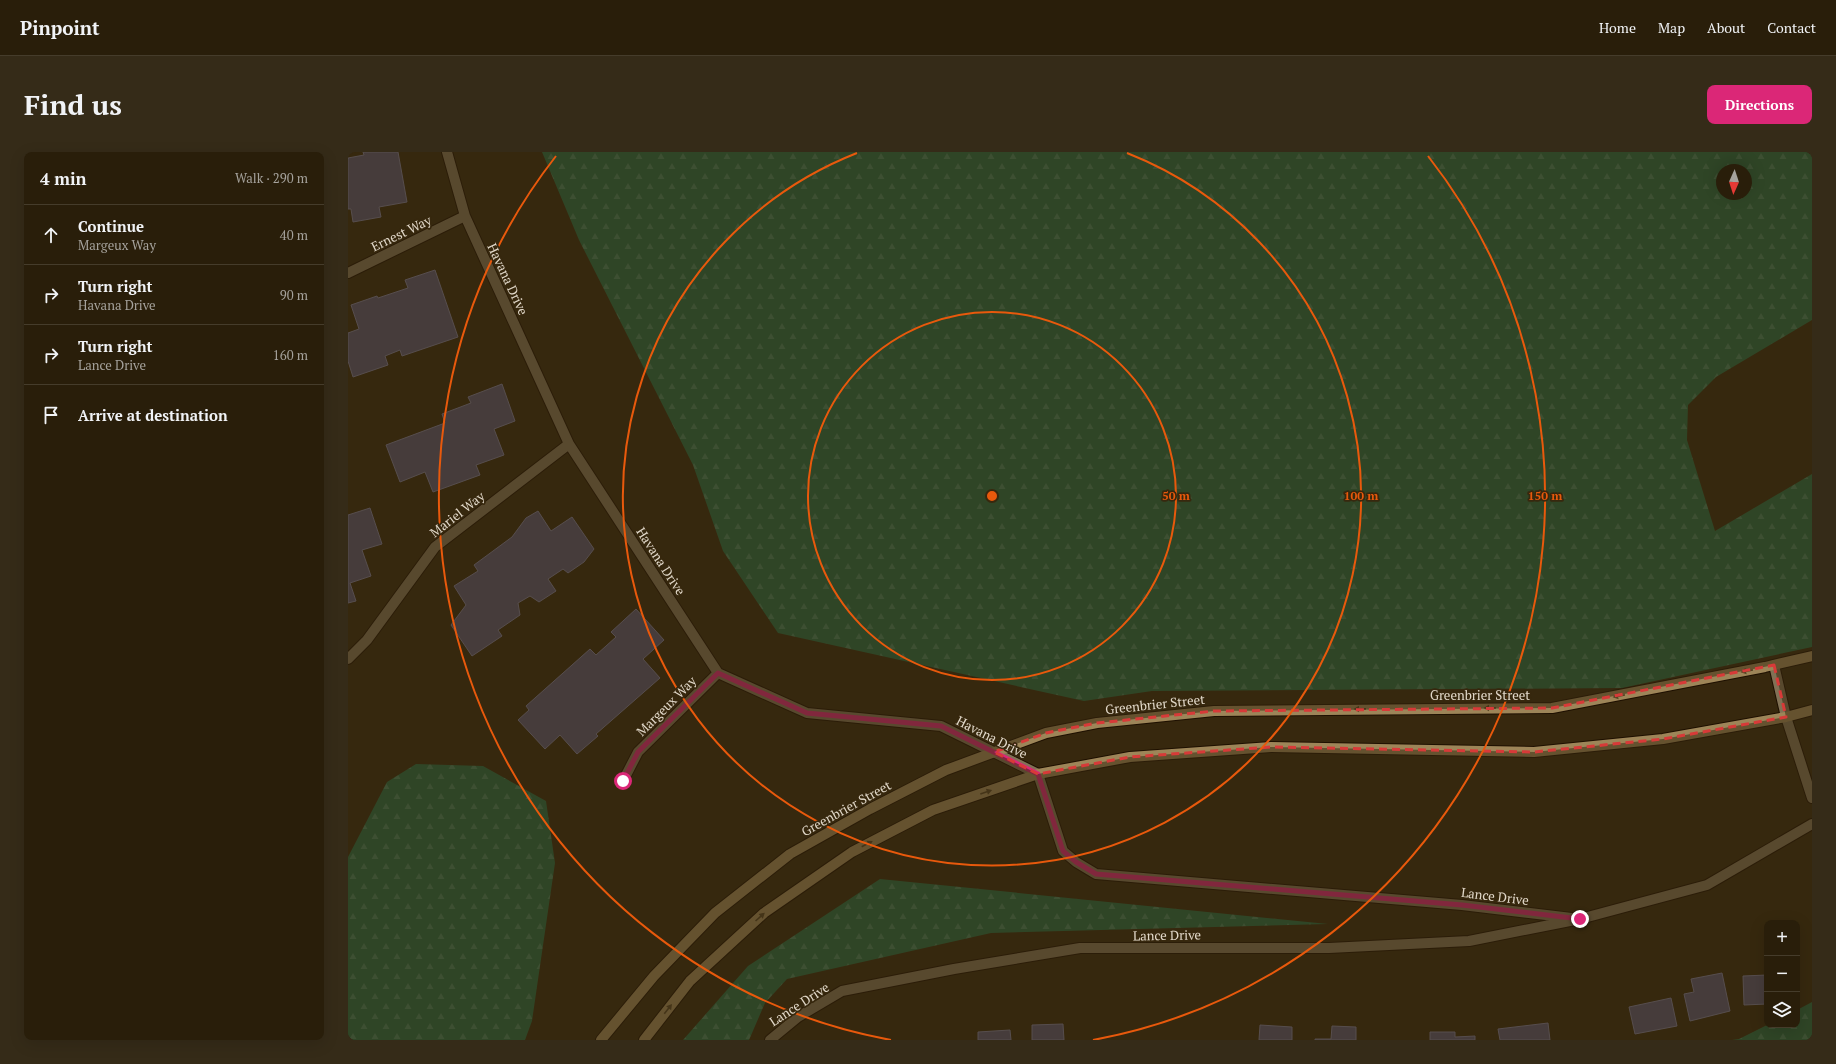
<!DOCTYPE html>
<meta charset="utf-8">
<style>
body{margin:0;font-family:"PT Serif",serif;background:#352b18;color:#f1f3f6}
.controls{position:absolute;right:12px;bottom:12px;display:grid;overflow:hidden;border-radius:8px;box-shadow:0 4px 16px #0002}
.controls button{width:36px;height:36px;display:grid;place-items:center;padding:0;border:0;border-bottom:1px solid #453c2b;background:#291e0a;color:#f1f3f6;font:20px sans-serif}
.compass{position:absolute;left:1368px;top:12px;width:36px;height:36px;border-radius:50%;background:#291e0a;box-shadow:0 4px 16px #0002;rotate:183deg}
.stop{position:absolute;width:12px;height:12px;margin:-9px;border:3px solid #db2777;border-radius:50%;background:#fff}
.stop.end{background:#db2777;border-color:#fff;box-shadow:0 1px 4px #0008}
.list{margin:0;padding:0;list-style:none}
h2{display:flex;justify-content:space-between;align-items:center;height:52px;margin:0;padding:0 16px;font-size:17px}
h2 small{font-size:13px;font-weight:400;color:#a5a29c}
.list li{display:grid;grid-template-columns:26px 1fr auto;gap:12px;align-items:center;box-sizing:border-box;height:60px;padding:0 16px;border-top:1px solid #453c2b}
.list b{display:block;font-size:15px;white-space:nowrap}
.list p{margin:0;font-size:13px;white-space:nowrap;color:#a5a29c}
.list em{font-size:13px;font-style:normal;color:#a5a29c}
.icon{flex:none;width:22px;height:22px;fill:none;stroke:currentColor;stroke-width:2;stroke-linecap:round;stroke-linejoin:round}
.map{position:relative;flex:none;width:1464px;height:888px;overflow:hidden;border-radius:8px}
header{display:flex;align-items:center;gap:24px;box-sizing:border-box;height:56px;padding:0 20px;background:#291e0a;border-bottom:1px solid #453c2b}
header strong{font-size:19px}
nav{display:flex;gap:22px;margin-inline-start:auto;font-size:14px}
.intro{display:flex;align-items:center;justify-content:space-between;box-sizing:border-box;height:96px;padding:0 24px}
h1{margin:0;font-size:28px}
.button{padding:10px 18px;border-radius:8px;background:#db2777;color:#fff;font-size:14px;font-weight:700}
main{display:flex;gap:24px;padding:0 24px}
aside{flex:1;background:#291e0a;border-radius:8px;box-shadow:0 4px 16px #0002}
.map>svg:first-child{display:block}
</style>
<header>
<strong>Pinpoint</strong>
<nav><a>Home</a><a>Map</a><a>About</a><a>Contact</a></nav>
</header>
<div class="intro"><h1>Find us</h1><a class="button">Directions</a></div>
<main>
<aside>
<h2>4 min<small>Walk · 290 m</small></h2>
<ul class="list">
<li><svg class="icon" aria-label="ahead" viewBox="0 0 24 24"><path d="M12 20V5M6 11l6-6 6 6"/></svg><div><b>Continue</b><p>Margeux Way</p></div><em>40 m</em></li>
<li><svg class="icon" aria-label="right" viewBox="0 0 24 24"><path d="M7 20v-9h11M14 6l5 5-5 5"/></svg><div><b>Turn right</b><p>Havana Drive</p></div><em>90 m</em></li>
<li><svg class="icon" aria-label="right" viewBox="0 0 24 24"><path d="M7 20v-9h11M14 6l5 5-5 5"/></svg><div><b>Turn right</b><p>Lance Drive</p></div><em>160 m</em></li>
<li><svg class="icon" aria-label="arrive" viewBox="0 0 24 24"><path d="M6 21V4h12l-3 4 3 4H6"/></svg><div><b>Arrive at destination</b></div></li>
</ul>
</aside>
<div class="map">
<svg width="1464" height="888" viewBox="0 0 1464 888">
<defs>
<pattern id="forest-firs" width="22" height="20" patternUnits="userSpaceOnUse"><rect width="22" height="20" fill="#266943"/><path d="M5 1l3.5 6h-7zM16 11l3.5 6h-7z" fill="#457e5d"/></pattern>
</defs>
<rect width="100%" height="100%" fill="#37280e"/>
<!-- forest -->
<path fill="url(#forest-firs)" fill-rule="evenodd" d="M 194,0 L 1464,0 L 1464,168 L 1368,225 L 1340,253 L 1339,288 L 1367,379 L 1464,322 L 1464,495 L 1274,536 L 804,539 L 736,549 L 430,481 L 375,399 L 345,313 L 231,88 ZM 1374,18 L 1398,18 L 1398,42 L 1374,42 Z
M 68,612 L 135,614 L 198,649 L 207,711 L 184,869 L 177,888 L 0,888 L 0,705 L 39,630 Z
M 532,727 L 980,772 L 643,781 L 439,827 L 417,851 L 401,888 L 335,888 L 400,814 Z
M 1464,850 L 1464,888 L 1384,888 L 1391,887 L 1419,873 L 1449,873 L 1449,858 Z"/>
<!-- building -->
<path fill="#595672" stroke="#7d7b99" d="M 15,0 L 50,0 L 59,50 L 31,55 L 33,65 L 5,70 L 3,57 L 0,57 L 0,6 L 16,3 Z
M 87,118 L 110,185 L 54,204 L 52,198 L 37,204 L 40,213 L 5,225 L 0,209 L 0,181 L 11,177 L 3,153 L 29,144 L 30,146 L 60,136 L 57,128 Z
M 154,232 L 167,269 L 146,277 L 156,303 L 128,313 L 132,323 L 85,340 L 77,320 L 52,330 L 38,293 L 97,271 L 94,262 L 123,251 L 120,245 Z
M 22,356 L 34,392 L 14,398 L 23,424 L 2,431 L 8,449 L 0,451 L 0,363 Z
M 190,359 L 203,379 L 224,365 L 246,397 L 236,410 L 220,421 L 215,417 L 200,427 L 208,439 L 191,450 L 182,444 L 170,451 L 172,463 L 150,478 L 154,484 L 124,504 L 103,473 L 118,453 L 106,434 L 130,419 L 126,413 L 164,385 L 178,366 Z
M 288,457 L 316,488 L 295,507 L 312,526 L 248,582 L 250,584 L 229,602 L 212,583 L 197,597 L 170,568 L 181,558 L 178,554 L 242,497 L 248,503 L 268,485 L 263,480 Z
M 1374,821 L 1382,859 L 1342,869 L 1336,842 L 1346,840 L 1343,827 Z
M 1419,823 L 1419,852 L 1396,853 L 1395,824 Z
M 1323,846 L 1329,874 L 1287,882 L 1281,855 Z
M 1200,871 L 1202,888 L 1152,888 L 1150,877 Z
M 715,872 L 716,888 L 684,888 L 684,873 Z
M 912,873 L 944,875 L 944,888 L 911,888 Z
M 984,874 L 1008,875 L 1008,888 L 967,888 L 967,887 L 983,887 Z
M 662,878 L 663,888 L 630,888 L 630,880 Z
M 1082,880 L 1107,880 L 1107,885 L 1127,884 L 1127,888 L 1082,888 Z"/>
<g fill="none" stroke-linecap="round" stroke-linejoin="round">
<defs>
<path id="minor" d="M 99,0 L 117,64 L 221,292 L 370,521 L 459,561 L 593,574 L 690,622 L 715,699 L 728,710 L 748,722 L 1114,753 L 1232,767
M 0,121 L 117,64
M 0,507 L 19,488 L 87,395 L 221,292
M 1426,513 L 1438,565 L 1464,646
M 275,629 L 290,600 L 370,521
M 422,888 L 450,865 L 494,839 L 606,817 L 732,796 L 981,796 L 1121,789 L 1232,767 L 1359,733 L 1464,672"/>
<path id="secondary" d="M 253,888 L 306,824 L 367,761 L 442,702 L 522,657 L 598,618 L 698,581 L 749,571 L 866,559 L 1204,556 L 1417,515 L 1464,504
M 296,888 L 342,829 L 416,761 L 504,700 L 585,658 L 690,622 L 782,605 L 923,595 L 1186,600 L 1315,587 L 1438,565 L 1464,558"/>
</defs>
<!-- minor casing -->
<use href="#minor" stroke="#1e1000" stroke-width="12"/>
<!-- secondary casing -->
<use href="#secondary" stroke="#1e1000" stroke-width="12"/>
<!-- minor -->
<use href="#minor" stroke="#817155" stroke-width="10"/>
<!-- secondary -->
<use href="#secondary" stroke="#9d8558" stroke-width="10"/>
</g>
<!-- one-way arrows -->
<defs><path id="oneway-solid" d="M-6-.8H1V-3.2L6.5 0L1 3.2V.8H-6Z"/></defs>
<g fill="#564424">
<use href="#oneway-solid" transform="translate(1399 519) rotate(169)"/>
<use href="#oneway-solid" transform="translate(1271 544) rotate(169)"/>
<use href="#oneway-solid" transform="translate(1142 556) rotate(180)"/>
<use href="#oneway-solid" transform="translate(1012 557) rotate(179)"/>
<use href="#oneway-solid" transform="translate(638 640) rotate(-19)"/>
<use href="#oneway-solid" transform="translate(519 692) rotate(-27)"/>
<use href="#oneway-solid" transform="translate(412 765) rotate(-42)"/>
<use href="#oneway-solid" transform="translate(320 857) rotate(-52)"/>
</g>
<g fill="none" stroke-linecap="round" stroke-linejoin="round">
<!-- route -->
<path stroke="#db2777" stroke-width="5" d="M 275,629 L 290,600 L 370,521 L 459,561 L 593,574 L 690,622 L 715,699 L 728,710 L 748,722 L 1114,753 L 1232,767"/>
</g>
<!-- marked area -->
<path d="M0 0H1464V888H0ZM 1426,513 L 1438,565 L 1315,587 L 1186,600 L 923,595 L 782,605 L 690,622 L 646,600 L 698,581 L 749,571 L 866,559 L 1204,556 Z" fill="#37280e" fill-opacity=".55" fill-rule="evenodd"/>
<path fill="none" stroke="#d73a38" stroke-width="3" stroke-dasharray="8 5" stroke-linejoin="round" d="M 1426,513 L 1438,565 L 1315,587 L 1186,600 L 923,595 L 782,605 L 690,622 L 646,600 L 698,581 L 749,571 L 866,559 L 1204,556 Z"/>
<!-- distance rings -->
<g fill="none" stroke="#e8590c" stroke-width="2">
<circle cx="644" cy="344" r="184"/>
<path d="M779 1A369 369 0 1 1 509 1"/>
<path d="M543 888A553 553 0 0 1 208 4M1080 4A553 553 0 0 1 745 888"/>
</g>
<g text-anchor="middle" stroke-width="3.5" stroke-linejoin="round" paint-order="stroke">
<!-- street labels -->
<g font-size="13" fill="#e2d9ca" stroke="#37280e">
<text transform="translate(53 81) rotate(-26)" y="5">Ernest Way</text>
<text transform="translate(160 127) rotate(65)" y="5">Havana Drive</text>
<text transform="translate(109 362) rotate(-38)" y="5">Mariel Way</text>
<text transform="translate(313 409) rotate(57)" y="5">Havana Drive</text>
<text x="1132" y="548">Greenbrier Street</text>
<text transform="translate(807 552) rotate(-6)" y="5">Greenbrier Street</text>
<text transform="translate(318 554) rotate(-45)" y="5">Margeux Way</text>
<text transform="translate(644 585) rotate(27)" y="5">Havana Drive</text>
<text transform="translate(498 656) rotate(-29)" y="5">Greenbrier Street</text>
<text transform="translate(1147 744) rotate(7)" y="5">Lance Drive</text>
<text transform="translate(819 783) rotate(-1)" y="5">Lance Drive</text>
<text transform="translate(451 852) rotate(-33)" y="5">Lance Drive</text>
</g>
</g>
<circle cx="644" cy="344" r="6" fill="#e8590c" stroke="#37280e" stroke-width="2"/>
<g font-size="12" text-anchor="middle" font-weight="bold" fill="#e8590c" stroke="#37280e" stroke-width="3.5" stroke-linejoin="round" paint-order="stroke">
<text x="828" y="348">50 m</text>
<text x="1013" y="348">100 m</text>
<text x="1197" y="348">150 m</text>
</g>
</svg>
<div class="controls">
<button>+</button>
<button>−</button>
<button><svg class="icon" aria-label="layers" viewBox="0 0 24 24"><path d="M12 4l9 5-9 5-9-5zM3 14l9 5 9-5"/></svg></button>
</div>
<svg class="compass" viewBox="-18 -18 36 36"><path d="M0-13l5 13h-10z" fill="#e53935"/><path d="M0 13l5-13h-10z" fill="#a5a29c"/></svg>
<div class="stop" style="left:275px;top:629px"></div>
<div class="stop end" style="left:1232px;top:767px"></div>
</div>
</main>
